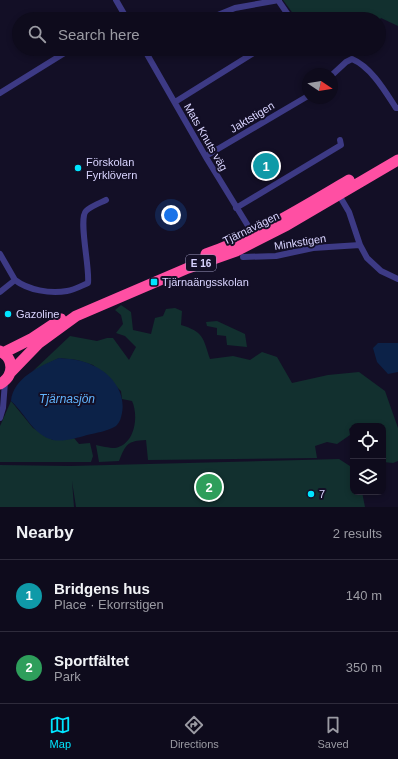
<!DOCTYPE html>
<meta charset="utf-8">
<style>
body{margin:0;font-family:Arial,sans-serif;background:#171425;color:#f1f3f6}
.controls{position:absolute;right:12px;bottom:12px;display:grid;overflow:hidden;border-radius:8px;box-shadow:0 2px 6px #0003}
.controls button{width:36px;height:36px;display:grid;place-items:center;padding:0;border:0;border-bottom:1px solid #2e2b3b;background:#0e0b1c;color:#f1f3f6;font:20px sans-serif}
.compass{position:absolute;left:302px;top:68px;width:36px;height:36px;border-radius:50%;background:#0e0b1c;box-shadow:0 2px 6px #0003;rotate:102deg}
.you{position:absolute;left:171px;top:215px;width:14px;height:14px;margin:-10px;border:3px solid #fff;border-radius:50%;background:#1a73e8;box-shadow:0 0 0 6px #1a73e833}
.badge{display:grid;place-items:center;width:26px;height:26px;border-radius:50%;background:#00e5ff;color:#fff;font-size:13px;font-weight:700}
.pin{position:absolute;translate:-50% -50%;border:2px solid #fff;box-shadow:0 1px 4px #0006}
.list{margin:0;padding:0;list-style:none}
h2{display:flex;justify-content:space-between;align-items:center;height:52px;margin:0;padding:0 16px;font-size:17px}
h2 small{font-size:13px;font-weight:400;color:#9b9ba3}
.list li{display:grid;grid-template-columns:26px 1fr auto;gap:12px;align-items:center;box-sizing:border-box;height:72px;padding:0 16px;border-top:1px solid #2e2b3b}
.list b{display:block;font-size:15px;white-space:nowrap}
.list p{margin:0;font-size:13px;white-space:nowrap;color:#9b9ba3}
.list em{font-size:13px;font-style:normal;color:#9b9ba3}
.icon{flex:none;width:22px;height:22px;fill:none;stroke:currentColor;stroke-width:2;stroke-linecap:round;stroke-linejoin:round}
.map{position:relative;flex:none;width:398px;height:507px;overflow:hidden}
.search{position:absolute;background:#0e0b1c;box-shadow:0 2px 6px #0003;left:12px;right:12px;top:12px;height:44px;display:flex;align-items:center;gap:10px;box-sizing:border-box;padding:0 14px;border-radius:22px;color:#9b9ba3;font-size:15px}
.sheet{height:196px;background:#0e0b1c}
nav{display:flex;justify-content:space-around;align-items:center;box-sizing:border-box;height:56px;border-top:1px solid #2e2b3b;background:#0e0b1c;font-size:11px;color:#9b9ba3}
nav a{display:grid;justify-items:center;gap:2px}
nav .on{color:#00e5ff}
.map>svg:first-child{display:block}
</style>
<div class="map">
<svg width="398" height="507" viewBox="0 0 398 507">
<rect width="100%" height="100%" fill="#130f26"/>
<!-- green -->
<path fill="#12302f" d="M 283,0 L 398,0 L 398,26 L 381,18 L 379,20 L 297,19 Z
M 121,305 L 131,312 L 133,330 L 151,334 L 155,318 L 163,316 L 166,309 L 175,308 L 182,311 L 181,325 C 204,332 203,338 210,359 L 233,356 L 250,360 L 262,352 L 277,357 L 292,383 L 328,375 L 359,372 L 385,391 L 398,428 L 398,461 L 393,463 L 383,462 L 383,426 L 353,426 L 349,429 L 350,435 L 337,444 L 327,442 L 315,446 L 317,458 L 148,460 L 146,440 C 127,441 126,444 119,461 L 99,462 L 96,445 C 101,446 109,448 115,448 C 135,445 139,416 132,401 L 122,399 L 121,391 L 93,365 L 77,360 L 59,358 L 33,371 L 70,336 L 97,341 L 107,338 L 113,338 L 129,360 L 136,347 L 125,336 L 116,333 L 123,324 L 121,315 L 115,310 Z
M 217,321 L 245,334 L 247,347 L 227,345 L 226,336 L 217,335 L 217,328 L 207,326 L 206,322 Z
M 11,401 L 33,428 L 53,440 L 74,438 L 79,444 L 90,443 L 93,456 L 91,462 L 0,462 L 0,426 Z
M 339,459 L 353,468 L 353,492 L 362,492 L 365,507 L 76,507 L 72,481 L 74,507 L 0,507 L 0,465 L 70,466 Z"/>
<!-- water -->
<path fill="#0c2248" d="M 378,343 L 398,343 L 398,372 L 388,374 L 377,362 L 373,348 Z
M 59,358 C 71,359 82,360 92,365 C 111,373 126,392 122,413 C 121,418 120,422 116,426 C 108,431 96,433 87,435 C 77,438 63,442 53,440 C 33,435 25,413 11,401 C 13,378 40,366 59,358 Z"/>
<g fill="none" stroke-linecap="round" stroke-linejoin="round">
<!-- street -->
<path stroke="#3d3a85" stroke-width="6" d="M 116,0 L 127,19
M 278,0 L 291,19
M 208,19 L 235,8 L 279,0
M 144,49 L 207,159 L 253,234
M 332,75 L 346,62 L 352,59 C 371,67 385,91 396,108 L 398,108
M 0,93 L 71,49
M 175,102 L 260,49
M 206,156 L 308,96
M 339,195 L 349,212 L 360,245 L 367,258 L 381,271 L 398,279
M 236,208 L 341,145 L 340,140
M 0,254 L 15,280
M 243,257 L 276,256 L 313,248 L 360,245
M 0,292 L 15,280 C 28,290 50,294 67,291 C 74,290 81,286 88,283 C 90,267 78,219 86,211 C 91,206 100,203 106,200
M 0,418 L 3,408 L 5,382"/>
<!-- highway -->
<path stroke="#ff4fa3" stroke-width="11" d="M 206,254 C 257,236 303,207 349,180
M 0,351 C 15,359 14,376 0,384
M 3,353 L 31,339 L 61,319
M 10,373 L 39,343 L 76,316 L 188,268 L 236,251 L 287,225 L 398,160"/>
</g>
<!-- markers -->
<g fill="#00e5ff" stroke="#130f26" stroke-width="1.5">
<circle cx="78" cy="168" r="4"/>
<rect x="150" y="278" width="8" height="8" rx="2"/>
<circle cx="8" cy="314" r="4"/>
<circle cx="311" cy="494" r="4"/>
</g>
<g text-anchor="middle" stroke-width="4" stroke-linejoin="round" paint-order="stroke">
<!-- shield labels -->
<rect fill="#130f26" stroke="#9e99be" stroke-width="1" x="186" y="255" width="30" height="16" rx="3"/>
<g font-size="10" font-weight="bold" fill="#d9d4ff">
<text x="201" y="267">E 16</text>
</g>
<!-- street labels -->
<g font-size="11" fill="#d9d4ff" stroke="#130f26">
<text transform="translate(252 117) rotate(-31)" y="4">Jaktstigen</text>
<text transform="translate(206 137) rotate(60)" y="4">Mats Knuts väg</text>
<text transform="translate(251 228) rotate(-26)" y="4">Tjärnavägen</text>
<text transform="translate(300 242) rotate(-9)" y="4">Minkstigen</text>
</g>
<!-- poi labels -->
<g font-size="11" fill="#d9d4ff" stroke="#130f26" text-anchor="start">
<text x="86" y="166">Förskolan<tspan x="86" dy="13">Fyrklövern</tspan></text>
<text x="162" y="286">Tjärnaängsskolan</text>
<text x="16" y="318">Gazoline</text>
<text x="319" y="498">7</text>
</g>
<!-- water labels -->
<g font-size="12" font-style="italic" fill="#62b6ff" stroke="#130f26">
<text x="67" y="403">Tjärnasjön</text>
</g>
</g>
</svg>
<div class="controls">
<button><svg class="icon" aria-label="locate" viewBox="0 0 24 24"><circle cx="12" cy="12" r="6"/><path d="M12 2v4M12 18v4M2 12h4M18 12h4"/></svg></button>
<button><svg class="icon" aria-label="layers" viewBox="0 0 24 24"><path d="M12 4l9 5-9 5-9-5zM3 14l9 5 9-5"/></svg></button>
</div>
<svg class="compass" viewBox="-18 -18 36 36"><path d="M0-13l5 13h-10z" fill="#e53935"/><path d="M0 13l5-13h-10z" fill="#9b9ba3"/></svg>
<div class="you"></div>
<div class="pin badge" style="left:266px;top:166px;background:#0f9aa8">1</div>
<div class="pin badge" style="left:209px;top:487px;background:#2e9e5b">2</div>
<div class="search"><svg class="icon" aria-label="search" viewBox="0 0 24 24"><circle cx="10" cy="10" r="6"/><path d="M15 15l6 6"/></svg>Search here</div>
</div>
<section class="sheet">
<h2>Nearby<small>2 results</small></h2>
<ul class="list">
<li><span class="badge" style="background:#0f9aa8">1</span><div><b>Bridgens hus</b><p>Place · Ekorrstigen</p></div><em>140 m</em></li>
<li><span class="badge" style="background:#2e9e5b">2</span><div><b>Sportfältet</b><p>Park</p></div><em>350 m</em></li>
</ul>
</section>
<nav>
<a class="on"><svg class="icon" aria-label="map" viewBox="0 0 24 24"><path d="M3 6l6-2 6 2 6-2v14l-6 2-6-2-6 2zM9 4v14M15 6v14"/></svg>Map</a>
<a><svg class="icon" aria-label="directions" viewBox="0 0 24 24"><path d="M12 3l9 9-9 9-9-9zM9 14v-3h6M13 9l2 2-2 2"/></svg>Directions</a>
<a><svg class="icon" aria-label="saved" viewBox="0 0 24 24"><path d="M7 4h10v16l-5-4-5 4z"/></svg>Saved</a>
</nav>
